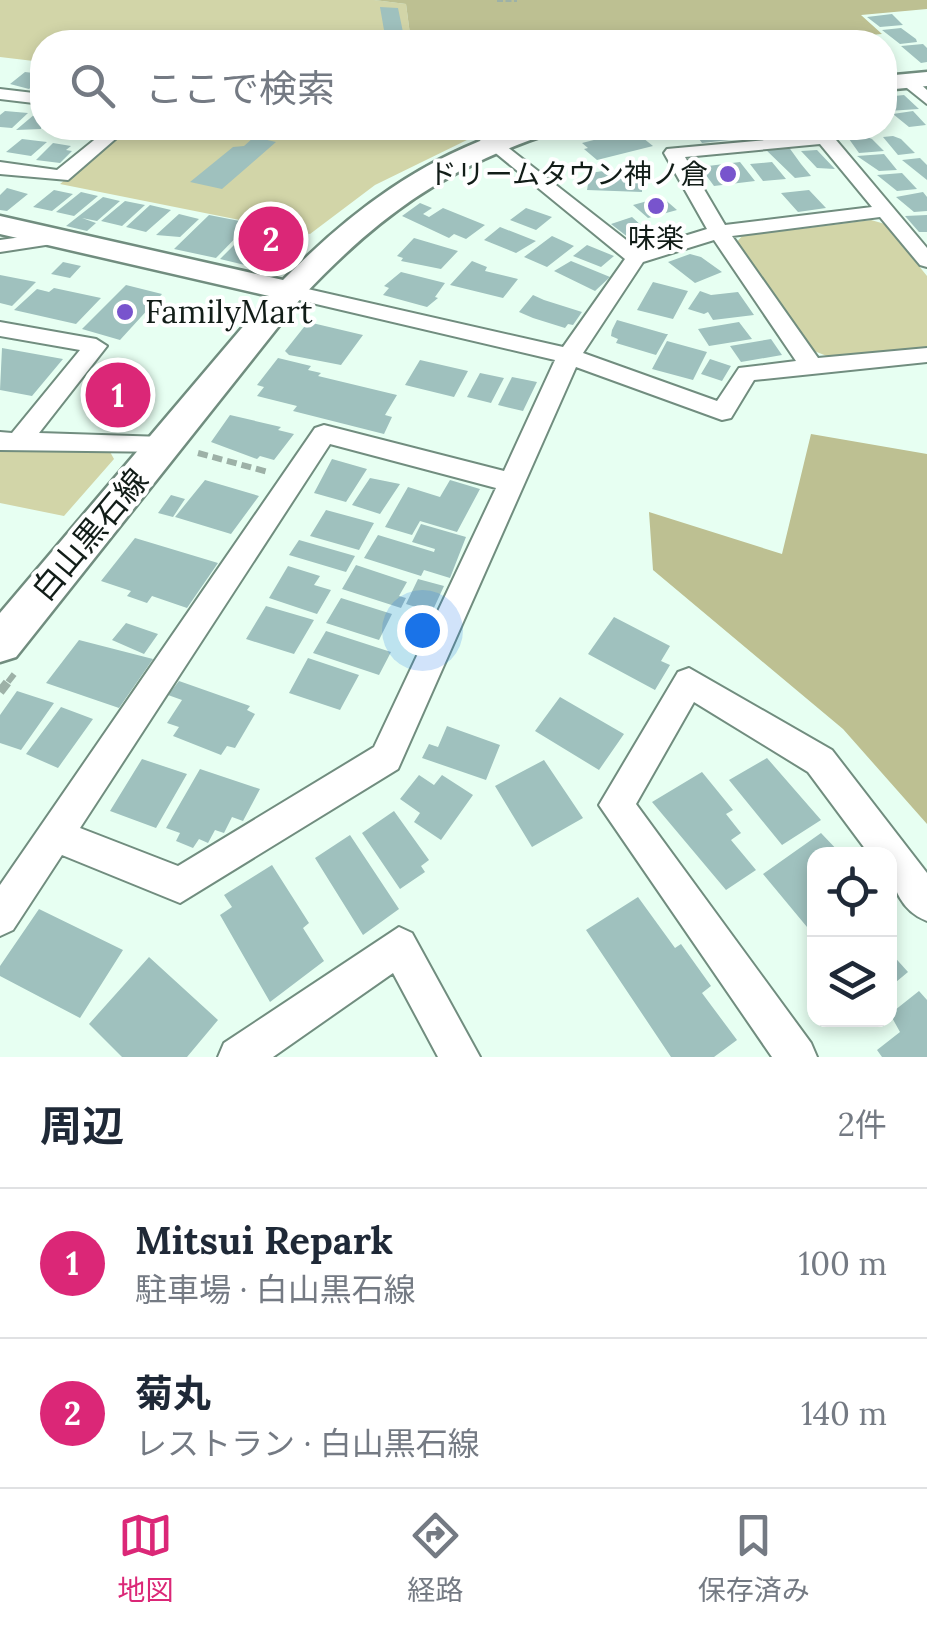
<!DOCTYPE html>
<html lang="ja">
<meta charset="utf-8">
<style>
body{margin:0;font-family:Lora,"Noto Sans JP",serif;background:#f2f2f3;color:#1f2937}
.controls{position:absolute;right:30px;bottom:30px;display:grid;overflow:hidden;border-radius:20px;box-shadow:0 5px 15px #0003}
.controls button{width:90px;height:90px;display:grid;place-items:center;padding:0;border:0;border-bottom:2px solid #e0e1e3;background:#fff;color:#1f2937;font:50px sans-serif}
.you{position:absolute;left:422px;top:630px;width:35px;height:35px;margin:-25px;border:8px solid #fff;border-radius:50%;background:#1a73e8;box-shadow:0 0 0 15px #1a73e833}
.badge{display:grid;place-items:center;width:65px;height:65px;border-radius:50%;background:#db2777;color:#fff;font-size:32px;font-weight:700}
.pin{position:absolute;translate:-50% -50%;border:5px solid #fff;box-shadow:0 2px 10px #0006}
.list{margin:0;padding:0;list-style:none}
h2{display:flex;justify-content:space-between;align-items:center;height:130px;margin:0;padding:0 40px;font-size:42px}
h2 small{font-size:32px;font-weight:400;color:#747a83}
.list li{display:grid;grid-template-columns:65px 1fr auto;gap:30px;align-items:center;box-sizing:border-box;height:150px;padding:0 40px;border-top:2px solid #e0e1e3}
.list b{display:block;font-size:38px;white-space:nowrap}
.list p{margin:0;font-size:32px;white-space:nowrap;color:#747a83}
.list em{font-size:32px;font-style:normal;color:#747a83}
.icon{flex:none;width:55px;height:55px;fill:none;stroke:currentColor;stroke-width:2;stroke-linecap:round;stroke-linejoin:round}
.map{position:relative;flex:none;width:927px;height:1057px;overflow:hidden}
.search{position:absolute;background:#fff;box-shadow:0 5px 15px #0003;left:30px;right:30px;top:30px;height:110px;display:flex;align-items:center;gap:25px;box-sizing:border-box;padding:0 35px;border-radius:40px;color:#747a83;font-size:38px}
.sheet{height:430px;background:#fff}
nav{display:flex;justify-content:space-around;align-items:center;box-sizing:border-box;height:140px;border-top:2px solid #e0e1e3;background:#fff;font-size:28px;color:#747a83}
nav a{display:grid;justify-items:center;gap:5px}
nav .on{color:#db2777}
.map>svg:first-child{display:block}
</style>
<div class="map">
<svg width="927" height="1057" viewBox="0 0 927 1057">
<rect width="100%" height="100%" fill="#e7fff2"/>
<!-- green -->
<path fill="#d2d5a8" d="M 0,0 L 374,0 L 406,4 L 411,42 L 42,42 L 42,62 L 0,57 Z
M 129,128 L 289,128 L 370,135 L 460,128 L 469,131 L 469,139 L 375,185 L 310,234 L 60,184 Z
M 871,220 L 885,224 L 927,276 L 927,347 L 827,356 L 814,351 L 736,243 L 742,236 Z
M 109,450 L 114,459 L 64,516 L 0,503 L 0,451 Z"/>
<!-- forest -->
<path fill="#bdc092" d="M 374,0 L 927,0 L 927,9 L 861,15 L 882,34 L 793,42 L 411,42 L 406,4 Z
M 811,434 L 927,454 L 927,824 L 843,729 L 653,570 L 649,512 L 782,554 Z"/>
<!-- building -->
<path fill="#9fc1be" d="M 380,7 L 398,8 L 404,37 L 399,42 L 380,42 L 385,36 Z
M 892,14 L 903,25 L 880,27 L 867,17 Z
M 901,28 L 916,39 L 917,42 L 900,44 L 882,30 Z
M 923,44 L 927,48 L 927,62 L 921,63 L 901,46 Z
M 25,72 L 42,74 L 42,77 L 29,89 L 10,84 Z
M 904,95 L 919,109 L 888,111 L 884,108 L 885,97 Z
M 5,111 L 28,113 L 12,128 L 0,127 L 0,115 Z
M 913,111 L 926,125 L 909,127 L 893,114 Z
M 35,114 L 42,117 L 41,129 L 16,130 Z
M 691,128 L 719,128 L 729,140 L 702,143 Z
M 633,130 L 653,146 L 597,160 L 584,149 L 588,148 L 582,143 Z
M 893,136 L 901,139 L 915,153 L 898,155 L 883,137 Z
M 254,137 L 276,142 L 222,189 L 190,182 L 233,147 L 244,146 Z
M 867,137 L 872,139 L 884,151 L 859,153 L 849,139 Z
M 22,139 L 47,142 L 31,156 L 6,152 Z
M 53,143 L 71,146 L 66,150 L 72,151 L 60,163 L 36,160 Z
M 788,146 L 801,164 L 811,176 L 795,178 L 764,148 Z
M 817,150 L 835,169 L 817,168 L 801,151 Z
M 884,154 L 897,170 L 879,171 L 857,156 Z
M 920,158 L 927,165 L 927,180 L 902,160 Z
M 740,162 L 755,181 L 714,186 L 700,167 Z
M 772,162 L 786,179 L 763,181 L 750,164 Z
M 603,171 L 642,174 L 642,192 L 587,190 L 590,173 Z
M 902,173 L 917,189 L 897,191 L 877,175 Z
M 7,188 L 28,194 L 7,211 L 0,210 L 0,195 Z
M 54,190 L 73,194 L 52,211 L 33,207 Z
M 809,190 L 826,208 L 798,212 L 781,193 Z
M 81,192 L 98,196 L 74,216 L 56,212 Z
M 923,192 L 927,197 L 927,211 L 914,212 L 896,197 Z
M 103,197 L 120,201 L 97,221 L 82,218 L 96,223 L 87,231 L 66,226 Z
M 662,197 L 677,210 L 648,218 L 633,205 Z
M 125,201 L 145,205 L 122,226 L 101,221 Z
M 420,203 L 432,208 L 423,214 L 429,217 L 443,208 L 485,225 L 466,239 L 454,234 L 449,238 L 402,216 Z
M 150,205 L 171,210 L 146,232 L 126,227 Z
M 526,208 L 552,217 L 536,230 L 510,220 Z
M 179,214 L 199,219 L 180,237 L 156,235 Z
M 209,215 L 250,223 L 216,258 L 174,249 Z
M 927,215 L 927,232 L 919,232 L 905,216 Z
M 632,217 L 652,235 L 645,237 L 650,241 L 638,245 L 611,224 Z
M 255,226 L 295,234 L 283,248 L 242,240 Z
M 500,227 L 536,241 L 516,253 L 484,240 Z
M 552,236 L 574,246 L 547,267 L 524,257 Z
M 414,238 L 458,251 L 441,269 L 401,261 L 403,258 L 397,256 Z
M 236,243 L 283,254 L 279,258 L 261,258 L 249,266 L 220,259 Z
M 587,245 L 614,256 L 601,267 L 573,256 Z
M 690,254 L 701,257 L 722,272 L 695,283 L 668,262 Z
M 472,261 L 487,267 L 485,271 L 518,279 L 503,298 L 450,285 Z
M 571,261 L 610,277 L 595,291 L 554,271 Z
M 63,262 L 81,266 L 70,278 L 51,274 Z
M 401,272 L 445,283 L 435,297 L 438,298 L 427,307 L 383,295 L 389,288 L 384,286 Z
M 0,275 L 36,282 L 12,306 L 0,303 Z
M 653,282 L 688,291 L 673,319 L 637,310 Z
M 126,285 L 162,294 L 120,340 L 82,329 Z
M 54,288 L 101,298 L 76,324 L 14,310 L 37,289 L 49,292 Z
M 700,291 L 711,295 L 738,292 L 754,315 L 713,320 L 708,312 L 704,314 L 688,309 Z
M 533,295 L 544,300 L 582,312 L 573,325 L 568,324 L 565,328 L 533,318 L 519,312 Z
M 617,320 L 666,334 L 668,334 L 656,355 L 616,343 L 618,339 L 611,336 L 612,330 Z
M 308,322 L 363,335 L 341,365 L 289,355 L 285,351 Z
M 739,322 L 752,339 L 709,346 L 698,329 Z
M 771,339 L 782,355 L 741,362 L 730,346 Z
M 667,341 L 707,352 L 693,380 L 652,369 Z
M 2,348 L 63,359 L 32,396 L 0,390 Z
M 278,358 L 311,366 L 308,370 L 321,373 L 318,376 L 397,395 L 385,415 L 392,417 L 384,434 L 293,411 L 297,406 L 257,396 L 264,387 L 257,385 Z
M 710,359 L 731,366 L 722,381 L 701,374 Z
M 420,360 L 468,371 L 454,397 L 405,385 Z
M 480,373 L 504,378 L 491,403 L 467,397 Z
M 512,377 L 537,382 L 523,411 L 498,405 Z
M 230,415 L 281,427 L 278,430 L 294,434 L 274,460 L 260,456 L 257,459 L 211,442 Z
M 332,459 L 367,469 L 346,502 L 314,493 Z
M 370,478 L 400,484 L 380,514 L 352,505 Z
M 205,480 L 259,496 L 231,534 L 175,517 Z
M 450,480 L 480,489 L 457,532 L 420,521 L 412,535 L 385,527 L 408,487 L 440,497 Z
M 171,495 L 185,499 L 173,517 L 158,513 Z
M 326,510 L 374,523 L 359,550 L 310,536 Z
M 421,524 L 466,537 L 450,578 L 424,570 L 421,576 L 364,558 L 378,535 L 434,552 L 435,549 L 412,542 Z
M 135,538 L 218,563 L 187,608 L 152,596 L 147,603 L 127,596 L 131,591 L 101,581 Z
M 299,540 L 355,556 L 346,572 L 289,555 Z
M 356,565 L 407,582 L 399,596 L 406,598 L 401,608 L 342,589 Z
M 288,566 L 320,576 L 314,585 L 331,590 L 317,614 L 269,598 Z
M 418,579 L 444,586 L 432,612 L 406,604 Z
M 341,598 L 392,614 L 379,640 L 326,623 Z
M 266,606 L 314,620 L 294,654 L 246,639 Z
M 614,617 L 670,646 L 661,661 L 670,665 L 655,690 L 588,654 Z
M 126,623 L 158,634 L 144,654 L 112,640 Z
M 326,631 L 391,652 L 379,675 L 313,653 Z
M 79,640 L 153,659 L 119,708 L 46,683 Z
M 308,658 L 359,675 L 340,710 L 289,693 Z
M 179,681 L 250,706 L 247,710 L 255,714 L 235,748 L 227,746 L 221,755 L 173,736 L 179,727 L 167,723 L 182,700 L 168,695 Z
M 17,691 L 54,703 L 21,750 L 0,743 L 0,715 Z
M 560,697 L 624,734 L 599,770 L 535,731 Z
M 61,707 L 93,719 L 58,768 L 26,754 Z
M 447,726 L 500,745 L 486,780 L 422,758 L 429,744 L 438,747 Z
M 767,758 L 821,820 L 782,845 L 729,780 Z
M 142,759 L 187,774 L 156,828 L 110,811 Z
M 544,760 L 583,818 L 532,847 L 495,786 Z
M 200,769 L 260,789 L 243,821 L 232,817 L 224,833 L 215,830 L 208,843 L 199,839 L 193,848 L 176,841 L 180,833 L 166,828 Z
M 702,772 L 733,810 L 726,814 L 741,833 L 731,840 L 756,870 L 726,890 L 652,802 Z
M 419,775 L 434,785 L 442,775 L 473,795 L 441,840 L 414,822 L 420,813 L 400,799 Z
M 394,811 L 429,860 L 421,866 L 425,872 L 400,889 L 362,833 Z
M 821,833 L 841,854 L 814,854 L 812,933 L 763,874 Z
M 350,835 L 399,909 L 363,935 L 315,858 Z
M 272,865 L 309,923 L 303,928 L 324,961 L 270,1002 L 220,915 L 232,907 L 224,895 Z
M 638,897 L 675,948 L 681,944 L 711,986 L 702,993 L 737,1040 L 714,1057 L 671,1057 L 586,930 Z
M 39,909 L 123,950 L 80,1018 L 0,976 L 0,966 Z
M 890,952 L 908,972 L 890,987 Z
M 149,957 L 218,1020 L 187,1057 L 122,1057 L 89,1024 Z
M 919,991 L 927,1000 L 927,1057 L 882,1057 L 877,1050 L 900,1032 L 890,1014 Z"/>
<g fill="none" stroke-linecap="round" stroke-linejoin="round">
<defs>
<path id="street" d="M 902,78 L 914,78 L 927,90 L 927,104 L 902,84 Z
M 0,89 L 42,94 L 42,104 L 0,99 Z
M 109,128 L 128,128 L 68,180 L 0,174 L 0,162 L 57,170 Z
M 325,128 L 420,128 C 405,139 341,139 325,128 Z
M 465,128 L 483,128 L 639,250 L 707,229 L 664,153 L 667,149 L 831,134 L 927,248 L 927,267 L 920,265 L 880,217 L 732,236 L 818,358 L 927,348 L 927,362 L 754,380 L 731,418 L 722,420 L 576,367 L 398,769 L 180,903 L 62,855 L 13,930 L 0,936 L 0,885 L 315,428 L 324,425 L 504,471 L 555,360 L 282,296 L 279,291 L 290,285 L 563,347 L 625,259 ZM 820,144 L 872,207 L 725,225 L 685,157 ZM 714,240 L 796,361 L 739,368 L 717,401 L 583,353 L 643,262 ZM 330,444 L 496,488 L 374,747 L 178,866 L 80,828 Z
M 58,232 L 65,234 L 65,242 L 0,252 L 0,240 Z
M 0,322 L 96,339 L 107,346 L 39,433 L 164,437 L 173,440 L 177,446 L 173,452 L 0,450 L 0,432 L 12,433 L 80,350 L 0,336 Z
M 689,668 L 832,750 L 927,873 L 927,921 C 899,910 890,883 890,854 L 869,854 L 808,772 L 694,702 L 636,804 L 811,1043 L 817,1057 L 772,1057 L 599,805 L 678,672 Z
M 399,927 L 412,933 L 480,1057 L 438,1057 L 393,973 L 273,1057 L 218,1057 L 224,1043 Z"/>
<path id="secondary" d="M 927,72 L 927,86 L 884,90 L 884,76 Z
M 517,128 L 555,128 L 551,133 C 446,167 376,218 301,298 L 16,657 L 0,662 L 0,613 L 269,296 L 0,234 L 0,216 L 283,280 C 351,211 424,156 517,128 Z"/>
</defs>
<!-- street casing -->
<use href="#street" stroke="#718d7f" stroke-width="4"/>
<!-- secondary casing -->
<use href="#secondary" stroke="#718d7f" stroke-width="5"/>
<!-- path-far2 -->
<path stroke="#9db1a7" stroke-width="4" stroke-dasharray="6 2.5" stroke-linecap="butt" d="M 497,0 L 517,0"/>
<!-- path-far1 -->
<path stroke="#9db1a7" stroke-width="6" stroke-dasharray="10 5" stroke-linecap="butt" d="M 198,453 L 268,472
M 8,682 L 15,673"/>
<!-- path -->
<path stroke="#9db1a7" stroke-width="9" stroke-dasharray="12 6" stroke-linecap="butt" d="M 0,692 L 10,679"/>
<!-- street -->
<use href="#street" fill="#fff" fill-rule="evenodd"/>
<!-- secondary -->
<use href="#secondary" fill="#fff" fill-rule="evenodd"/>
</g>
<!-- markers -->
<g fill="#7854cd" stroke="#fff" stroke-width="4">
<circle cx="728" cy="174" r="10"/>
<circle cx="656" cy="206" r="10"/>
<circle cx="125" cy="312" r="10"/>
</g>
<g text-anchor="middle" stroke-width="8" stroke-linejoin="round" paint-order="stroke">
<!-- far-poi labels -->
<g font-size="28" fill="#121d18" stroke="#fff" text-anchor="end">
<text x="708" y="184">ドリームタウン神ノ倉</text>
<text x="656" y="248" text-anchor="middle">味楽</text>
</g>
<!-- poi labels -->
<g font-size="32" fill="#121d18" stroke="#fff" text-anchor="start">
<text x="145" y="323">FamilyMart</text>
</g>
<!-- street labels -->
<g font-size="32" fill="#121d18" stroke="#fff">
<text transform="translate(90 535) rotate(-50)" y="11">白山黒石線</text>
</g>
</g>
</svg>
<div class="controls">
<button><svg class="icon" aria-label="locate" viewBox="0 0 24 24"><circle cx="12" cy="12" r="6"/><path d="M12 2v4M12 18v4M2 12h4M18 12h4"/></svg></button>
<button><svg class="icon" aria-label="layers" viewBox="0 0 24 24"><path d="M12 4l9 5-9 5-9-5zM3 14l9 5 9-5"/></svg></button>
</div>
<div class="you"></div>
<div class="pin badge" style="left:118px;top:395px">1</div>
<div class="pin badge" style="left:271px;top:239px">2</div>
<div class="search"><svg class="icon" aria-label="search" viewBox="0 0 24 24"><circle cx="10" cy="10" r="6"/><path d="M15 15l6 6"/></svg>ここで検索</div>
</div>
<section class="sheet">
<h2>周辺<small>2件</small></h2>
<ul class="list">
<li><span class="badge">1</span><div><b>Mitsui Repark</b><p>駐車場 · 白山黒石線</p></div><em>100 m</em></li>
<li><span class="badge">2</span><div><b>菊丸</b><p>レストラン · 白山黒石線</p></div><em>140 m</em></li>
</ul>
</section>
<nav>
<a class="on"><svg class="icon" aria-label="map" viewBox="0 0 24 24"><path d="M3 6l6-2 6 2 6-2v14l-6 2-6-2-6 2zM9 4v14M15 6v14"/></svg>地図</a>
<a><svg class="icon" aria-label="directions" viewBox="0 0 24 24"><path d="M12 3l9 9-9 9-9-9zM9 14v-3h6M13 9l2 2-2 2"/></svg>経路</a>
<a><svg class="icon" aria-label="saved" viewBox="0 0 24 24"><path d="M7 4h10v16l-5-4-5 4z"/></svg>保存済み</a>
</nav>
